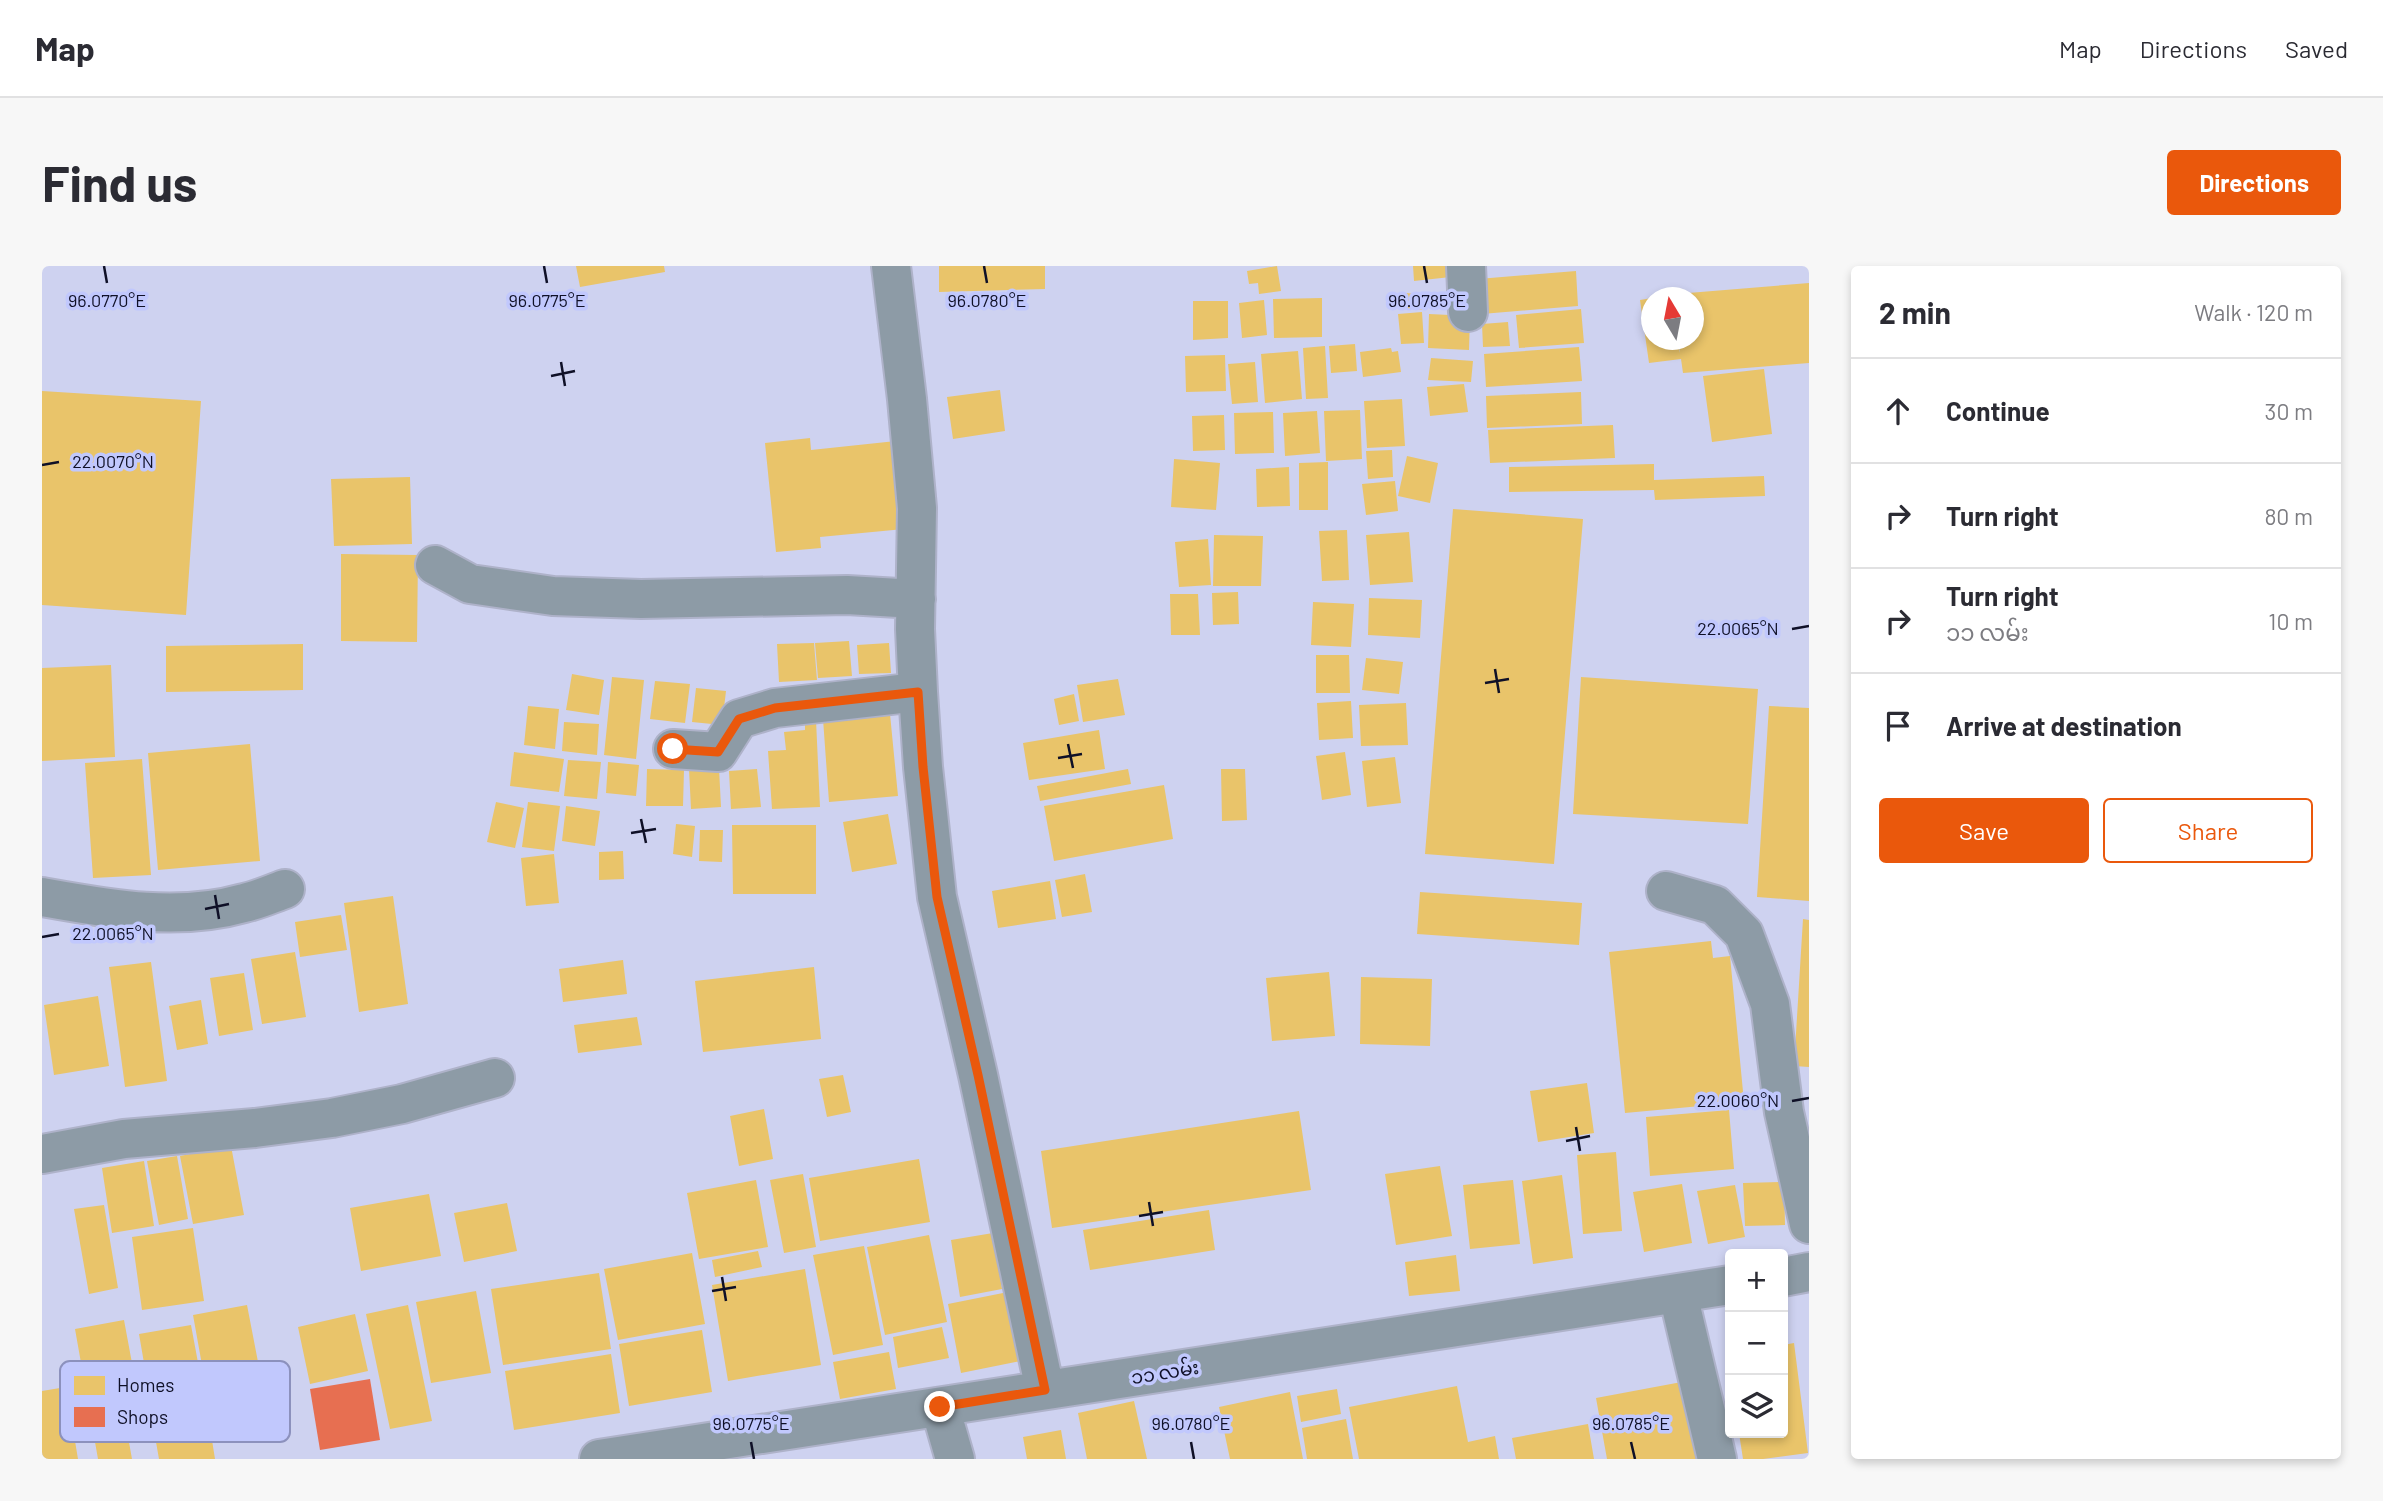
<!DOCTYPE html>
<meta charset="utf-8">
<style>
body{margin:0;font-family:Barlow,"Noto Sans Myanmar",sans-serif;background:#f7f7f7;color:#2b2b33}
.controls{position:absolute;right:21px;bottom:21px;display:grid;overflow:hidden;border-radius:7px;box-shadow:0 4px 10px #0003}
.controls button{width:63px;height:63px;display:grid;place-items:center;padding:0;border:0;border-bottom:2px solid #e1e1e2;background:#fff;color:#2b2b33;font:35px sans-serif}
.compass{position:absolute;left:1599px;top:21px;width:63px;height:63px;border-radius:50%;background:#fff;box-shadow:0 4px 10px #0003;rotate:350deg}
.stop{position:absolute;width:21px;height:21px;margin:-16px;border:5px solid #ea580c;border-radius:50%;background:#fff}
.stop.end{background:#ea580c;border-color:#fff;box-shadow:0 2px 7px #0008}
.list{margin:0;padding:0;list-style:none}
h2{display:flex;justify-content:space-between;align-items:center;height:91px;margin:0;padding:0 28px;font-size:30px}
h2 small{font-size:23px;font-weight:400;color:#7c7c81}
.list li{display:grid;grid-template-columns:46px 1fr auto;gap:21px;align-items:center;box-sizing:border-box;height:105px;padding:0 28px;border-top:2px solid #e1e1e2}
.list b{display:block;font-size:26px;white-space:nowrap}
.list p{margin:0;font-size:23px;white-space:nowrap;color:#7c7c81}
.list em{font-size:23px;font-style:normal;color:#7c7c81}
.actions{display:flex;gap:14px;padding:21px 28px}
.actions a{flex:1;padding:16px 0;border:2px solid #ea580c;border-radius:7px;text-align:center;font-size:24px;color:#ea580c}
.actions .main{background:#ea580c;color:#fff}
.icon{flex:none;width:38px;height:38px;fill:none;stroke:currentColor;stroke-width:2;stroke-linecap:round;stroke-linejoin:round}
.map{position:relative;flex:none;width:1767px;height:1193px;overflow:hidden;border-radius:7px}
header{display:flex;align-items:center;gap:42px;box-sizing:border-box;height:98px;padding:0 35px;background:#fff;border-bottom:2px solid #e1e1e2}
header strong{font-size:33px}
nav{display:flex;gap:38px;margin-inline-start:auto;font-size:24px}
.intro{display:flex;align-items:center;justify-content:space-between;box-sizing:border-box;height:168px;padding:0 42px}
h1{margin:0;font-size:49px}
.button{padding:18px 32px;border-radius:7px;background:#ea580c;color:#fff;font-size:24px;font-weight:700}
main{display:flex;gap:42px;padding:0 42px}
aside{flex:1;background:#fff;border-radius:7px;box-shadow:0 4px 10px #0003}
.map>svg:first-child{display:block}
</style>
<header>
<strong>Map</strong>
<nav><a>Map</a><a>Directions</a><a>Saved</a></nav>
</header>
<div class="intro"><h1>Find us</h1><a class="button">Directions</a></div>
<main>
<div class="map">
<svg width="1767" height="1193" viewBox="0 0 1767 1193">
<rect width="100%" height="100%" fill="#ced2f0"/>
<!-- homes -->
<path fill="#e9c46a" d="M 534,0 L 622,0 L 623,6 L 538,21 Z
M 897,0 L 1003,0 L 1003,23 L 897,26 Z
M 1235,0 L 1239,25 L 1217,28 L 1216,17 L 1207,18 L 1205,5 Z
M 1371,0 L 1417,0 L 1418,10 L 1372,15 Z
M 1534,5 L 1536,40 L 1440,48 L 1436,13 Z
M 1767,17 L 1767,97 L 1641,107 L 1639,93 L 1607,97 L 1598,34 L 1610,32 L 1610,74 L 1636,74 L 1638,87 L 1638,74 L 1652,74 L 1652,32 L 1634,32 L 1634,28 Z
M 1364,27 L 1385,29 L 1384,44 L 1362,42 Z
M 1280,32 L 1280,71 L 1232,72 L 1231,33 Z
M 1222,34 L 1225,69 L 1200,72 L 1197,37 Z
M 1151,35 L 1186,35 L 1186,72 L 1151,74 Z
M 1539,43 L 1542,77 L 1477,82 L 1474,49 Z
M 1380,46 L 1382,77 L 1359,78 L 1356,48 Z
M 1387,48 L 1428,50 L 1427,84 L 1386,82 Z
M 1466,56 L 1468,80 L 1441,81 L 1440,58 Z
M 1313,78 L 1315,105 L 1289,107 L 1287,80 Z
M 1283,80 L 1286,132 L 1264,133 L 1261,82 Z
M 1537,81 L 1540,115 L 1444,121 L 1442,88 Z
M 1349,82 L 1350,86 L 1356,85 L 1359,106 L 1321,111 L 1318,86 Z
M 1256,85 L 1260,133 L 1223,137 L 1219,88 Z
M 1183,89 L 1184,125 L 1144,126 L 1143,90 Z
M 1389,92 L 1431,95 L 1429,116 L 1386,114 Z
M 1213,96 L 1216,136 L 1190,138 L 1186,98 Z
M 1722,103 L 1730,168 L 1670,176 L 1661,110 Z
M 1422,118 L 1426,146 L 1388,150 L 1385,121 Z
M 958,124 L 963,165 L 911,173 L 905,131 Z
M 0,125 L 159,135 L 144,349 L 0,339 Z
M 1539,126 L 1540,158 L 1445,162 L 1444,130 Z
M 1360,133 L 1363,180 L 1325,182 L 1322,135 Z
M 1318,144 L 1320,193 L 1284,195 L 1282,145 Z
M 1275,145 L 1278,187 L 1243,190 L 1241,147 Z
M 1231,146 L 1232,187 L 1193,188 L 1192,147 Z
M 1182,149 L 1183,184 L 1151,185 L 1150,150 Z
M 1571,159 L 1573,192 L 1448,197 L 1446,164 Z
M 768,172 L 769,184 L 854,175 L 862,263 L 778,271 L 779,282 L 734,286 L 723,177 Z
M 1350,184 L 1351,211 L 1326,213 L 1324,185 Z
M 1365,190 L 1396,197 L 1388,237 L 1356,230 Z
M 1132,193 L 1178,197 L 1174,244 L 1129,241 Z
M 1286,196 L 1286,244 L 1257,244 L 1257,197 Z
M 1612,198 L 1612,214 L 1722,210 L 1723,230 L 1613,234 L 1612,224 L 1467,226 L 1467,201 Z
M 1247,201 L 1248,240 L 1215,241 L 1214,203 Z
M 368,211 L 370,278 L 292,280 L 289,213 Z
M 1353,215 L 1356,245 L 1324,249 L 1320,218 Z
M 1411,243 L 1541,253 L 1512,598 L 1383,588 Z
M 1305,264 L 1307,314 L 1280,315 L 1277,265 Z
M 1367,266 L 1371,316 L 1328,319 L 1324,269 Z
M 1172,269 L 1221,270 L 1219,320 L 1171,320 Z
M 1166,273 L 1169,319 L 1137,321 L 1133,276 Z
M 299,288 L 376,289 L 375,376 L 299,375 Z
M 1196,326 L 1197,358 L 1171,359 L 1170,327 Z
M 1128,328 L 1156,328 L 1158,369 L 1129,369 Z
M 1327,332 L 1380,334 L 1378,372 L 1326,369 Z
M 1271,336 L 1312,338 L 1309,381 L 1269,379 Z
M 807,375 L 810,410 L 776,412 L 773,377 Z
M 772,377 L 775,414 L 737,416 L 735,378 Z
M 847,377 L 849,407 L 817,408 L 815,379 Z
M 261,378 L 261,424 L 124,426 L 124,380 Z
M 1274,389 L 1307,389 L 1308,427 L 1274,427 Z
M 1324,392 L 1361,396 L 1357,428 L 1320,424 Z
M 69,399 L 73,491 L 0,495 L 0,402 Z
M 530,408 L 562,414 L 557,449 L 524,444 Z
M 570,411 L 602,414 L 594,493 L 562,489 Z
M 1539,411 L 1716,423 L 1706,558 L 1531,548 Z
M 1076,413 L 1083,449 L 1041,456 L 1035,419 Z
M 613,415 L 648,418 L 643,457 L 608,453 Z
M 654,422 L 684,425 L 680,459 L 650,456 Z
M 1032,428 L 1037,455 L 1017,459 L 1012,433 Z
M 1309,435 L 1311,472 L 1277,474 L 1275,437 Z
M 1364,437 L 1366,479 L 1319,480 L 1317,439 Z
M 486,440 L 517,443 L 513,483 L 482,479 Z
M 1727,440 L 1767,442 L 1767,635 L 1715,631 Z
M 848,448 L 856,530 L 787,536 L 781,453 Z
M 774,454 L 778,541 L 730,543 L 726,485 L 744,484 L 742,466 L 763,464 L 763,455 Z
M 522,456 L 557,458 L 555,489 L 520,485 Z
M 1057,464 L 1063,503 L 987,514 L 981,477 Z
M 208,478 L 218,595 L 116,604 L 106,487 Z
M 472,486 L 522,493 L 517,526 L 468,520 Z
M 1303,486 L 1309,529 L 1280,534 L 1274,490 Z
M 1353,491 L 1359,537 L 1325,541 L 1320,495 Z
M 100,493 L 109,609 L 51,612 L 43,497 Z
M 526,494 L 559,496 L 555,533 L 522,530 Z
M 566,496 L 597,499 L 594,530 L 564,527 Z
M 677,502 L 679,541 L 649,543 L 647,503 Z
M 605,503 L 642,504 L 641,540 L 604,540 Z
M 715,503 L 719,541 L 689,543 L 687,505 Z
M 1086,503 L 1089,518 L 998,535 L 995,520 Z
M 1179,503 L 1203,503 L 1205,554 L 1180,555 Z
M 1122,519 L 1131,573 L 1012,595 L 1002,540 Z
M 454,536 L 482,542 L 473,582 L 445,576 Z
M 486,536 L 518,540 L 512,585 L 480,581 Z
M 524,540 L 558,545 L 553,580 L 520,575 Z
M 846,548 L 855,598 L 810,606 L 801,556 Z
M 634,558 L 653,560 L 650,591 L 631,588 Z
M 690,559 L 774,559 L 774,628 L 691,628 Z
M 658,564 L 681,564 L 680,596 L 657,595 Z
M 581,585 L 582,613 L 557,614 L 557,586 Z
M 512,588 L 517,637 L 484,640 L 479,592 Z
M 1043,608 L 1050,646 L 1020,651 L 1013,614 Z
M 1008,615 L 1014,653 L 956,662 L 950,625 Z
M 1378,626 L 1540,637 L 1537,679 L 1375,668 Z
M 351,630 L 366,738 L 317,746 L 302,637 Z
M 299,649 L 305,684 L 258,691 L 253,656 Z
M 1761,653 L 1767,654 L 1767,801 L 1752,800 Z
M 1669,675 L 1671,692 L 1688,690 L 1702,836 L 1583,847 L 1567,686 Z
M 253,686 L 264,751 L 220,758 L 209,693 Z
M 581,694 L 585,728 L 521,736 L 517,703 Z
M 109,696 L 125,815 L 83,821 L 67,701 Z
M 772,701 L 779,773 L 661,786 L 653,715 Z
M 1287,706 L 1293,770 L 1230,775 L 1224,712 Z
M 202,707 L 211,764 L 177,770 L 168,712 Z
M 1319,711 L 1390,713 L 1388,780 L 1318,778 Z
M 56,730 L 67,800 L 12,809 L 2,739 Z
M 159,734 L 166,778 L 135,784 L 127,740 Z
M 595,751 L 600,779 L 536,787 L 532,759 Z
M 801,809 L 809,846 L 785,851 L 777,813 Z
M 1545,817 L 1552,867 L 1496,876 L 1488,825 Z
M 722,843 L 731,893 L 697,900 L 688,850 Z
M 1687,844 L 1692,903 L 1608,910 L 1604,851 Z
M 1257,845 L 1269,924 L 1010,962 L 999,885 Z
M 189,880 L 202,949 L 151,958 L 138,890 Z
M 1574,886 L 1580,965 L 1541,968 L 1535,889 Z
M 135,890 L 146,953 L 117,959 L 105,895 Z
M 877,893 L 888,956 L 778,975 L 767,912 Z
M 102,895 L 112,960 L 70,967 L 60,902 Z
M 1398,900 L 1410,970 L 1354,979 L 1343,908 Z
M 761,908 L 774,981 L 742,987 L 728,914 Z
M 1520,909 L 1531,992 L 1491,998 L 1480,915 Z
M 714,914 L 726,981 L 657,993 L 645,927 Z
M 1471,914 L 1478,978 L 1428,983 L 1421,919 Z
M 1742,916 L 1743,959 L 1703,960 L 1701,917 Z
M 1640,918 L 1650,977 L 1602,986 L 1591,926 Z
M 1693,919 L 1703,971 L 1666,978 L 1655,925 Z
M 387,928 L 399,990 L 319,1005 L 308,942 Z
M 465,937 L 475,985 L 422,996 L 412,947 Z
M 62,939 L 76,1022 L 47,1028 L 32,943 Z
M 1167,944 L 1173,984 L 1048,1004 L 1041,964 Z
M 151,962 L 162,1035 L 100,1044 L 90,971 Z
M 951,967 L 960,1023 L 918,1031 L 909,974 Z
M 887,969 L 905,1056 L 843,1069 L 825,981 Z
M 822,980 L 841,1079 L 791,1089 L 771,989 Z
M 716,985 L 720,1001 L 673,1011 L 670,994 Z
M 650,987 L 663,1058 L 576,1074 L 562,1003 Z
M 1414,989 L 1418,1025 L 1367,1030 L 1363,996 Z
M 763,1003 L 779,1099 L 686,1115 L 670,1019 Z
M 557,1007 L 569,1083 L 461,1099 L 449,1023 Z
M 434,1025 L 449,1107 L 389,1117 L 374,1036 Z
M 971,1025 L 984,1094 L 919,1107 L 906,1038 Z
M 205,1039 L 222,1127 L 167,1138 L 151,1049 Z
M 366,1039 L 390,1155 L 348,1163 L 324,1048 Z
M 313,1048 L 326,1105 L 268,1118 L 256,1061 Z
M 82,1054 L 100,1151 L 83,1154 L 90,1193 L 56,1193 L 33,1063 Z
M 149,1059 L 165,1145 L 112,1155 L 97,1068 Z
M 900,1061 L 907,1092 L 856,1102 L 851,1071 Z
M 660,1064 L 670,1126 L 587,1140 L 577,1078 Z
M 1752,1077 L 1766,1187 L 1721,1193 L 1701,1193 L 1697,1167 L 1741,1167 L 1741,1079 Z
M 847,1086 L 854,1123 L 798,1133 L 791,1096 Z
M 569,1088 L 578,1147 L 472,1164 L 463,1105 Z
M 1645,1115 L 1659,1193 L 1565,1193 L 1554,1132 Z
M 1415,1120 L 1426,1176 L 1453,1170 L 1457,1193 L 1317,1193 L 1307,1141 Z
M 24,1121 L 36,1193 L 0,1193 L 0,1125 Z
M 1295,1123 L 1299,1148 L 1259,1156 L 1255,1130 Z
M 1248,1126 L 1261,1193 L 1188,1193 L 1177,1141 Z
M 1092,1135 L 1105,1193 L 1045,1193 L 1036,1147 Z
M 166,1149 L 173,1193 L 117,1193 L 111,1159 Z
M 1304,1153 L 1311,1193 L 1265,1193 L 1260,1162 Z
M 1546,1158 L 1552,1193 L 1474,1193 L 1470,1172 Z
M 1019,1164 L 1024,1193 L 985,1193 L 981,1171 Z"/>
<!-- shops -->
<path fill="#e76f51" d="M 328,1113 L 338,1174 L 278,1184 L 268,1123 Z"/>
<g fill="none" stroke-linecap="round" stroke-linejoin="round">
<defs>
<path id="minor" d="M 849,0 L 865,133 L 875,242 L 873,363 L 876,426 L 881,501 L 895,631 L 936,809 L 1003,1124
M 1424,0 L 1426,46
M 393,299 L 428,318 L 511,330 L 599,333 L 805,329 L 874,333
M 631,483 L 676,486 L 697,453 L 733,442 L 876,426
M 1624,625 L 1673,639 L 1702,668 L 1728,738 L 1742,846 L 1767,958
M 0,631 C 67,643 135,656 202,637 C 216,634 229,628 243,623
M 0,888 L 82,873 L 213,862 L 290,852 L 360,838 L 453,812
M 1741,1011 L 1767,1006
M 1636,1028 L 1675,1193
M 898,1141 L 913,1193
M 557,1193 L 1688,1019"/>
</defs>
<!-- minor casing -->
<use href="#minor" stroke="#aeb2c9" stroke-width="42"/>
<!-- minor -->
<use href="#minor" stroke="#8d9ba6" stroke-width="38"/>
</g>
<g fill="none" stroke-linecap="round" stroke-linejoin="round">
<!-- route -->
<path stroke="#ea580c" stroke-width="9" d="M 631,483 L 676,486 L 697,453 L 733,442 L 876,426 L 881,501 L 895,631 L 936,809 L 1003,1124 L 898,1141"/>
</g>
<!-- ticks -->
<path fill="none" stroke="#0f1027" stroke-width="2.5" d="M 62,0 L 65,17M 502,0 L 505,17M 942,0 L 945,17M 1382,0 L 1385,17M 519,96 L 523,120M 509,110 L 533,105M 0,199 L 17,196M 1750,363 L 1767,360M 1453,403 L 1457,427M 1443,417 L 1467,413M 1026,478 L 1031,502M 1016,492 L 1040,488M 599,553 L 604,577M 589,567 L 614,563M 173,629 L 177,653M 163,643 L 187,638M 0,671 L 17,668M 1750,835 L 1767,832M 1534,861 L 1538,885M 1524,875 L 1548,870M 1107,936 L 1111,960M 1097,950 L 1121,946M 680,1011 L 684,1035M 670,1025 L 694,1021M 709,1176 L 712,1193M 1149,1176 L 1152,1193M 1589,1176 L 1593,1193"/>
<g text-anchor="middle" stroke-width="7" stroke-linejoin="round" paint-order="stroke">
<!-- street labels -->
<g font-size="19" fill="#0f1027" stroke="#c1c8fd">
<text transform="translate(1123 1106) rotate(-9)" y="7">၁၁ လမ်း</text>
</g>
</g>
<!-- legend -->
<rect x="18" y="1095" width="230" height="81" rx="10" fill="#c1c8fd" stroke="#8c91bd" stroke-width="2"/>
<rect x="32" y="1110" width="31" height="19" fill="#e9c46a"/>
<rect x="32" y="1141" width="31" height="20" fill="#e76f51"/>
<g font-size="19" fill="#0f1027">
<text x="75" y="1126">Homes</text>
<text x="75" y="1158">Shops</text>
</g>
<g font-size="18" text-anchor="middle" fill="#0f1027" stroke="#c1c8fd" stroke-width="7" stroke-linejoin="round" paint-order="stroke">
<text x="65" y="41">96.0770°E</text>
<text x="505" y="41">96.0775°E</text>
<text x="945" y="41">96.0780°E</text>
<text x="1385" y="41">96.0785°E</text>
<text x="71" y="202">22.0070°N</text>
<text x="1696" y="369">22.0065°N</text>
<text x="71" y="674">22.0065°N</text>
<text x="1696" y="841">22.0060°N</text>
<text x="709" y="1164">96.0775°E</text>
<text x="1149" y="1164">96.0780°E</text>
<text x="1589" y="1164">96.0785°E</text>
</g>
</svg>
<div class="controls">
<button>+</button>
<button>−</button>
<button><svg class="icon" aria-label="layers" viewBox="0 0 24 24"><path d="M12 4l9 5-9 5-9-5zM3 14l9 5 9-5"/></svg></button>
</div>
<svg class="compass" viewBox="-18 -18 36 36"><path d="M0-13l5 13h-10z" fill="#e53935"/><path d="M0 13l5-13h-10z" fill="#7c7c81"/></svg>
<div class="stop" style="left:631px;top:483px"></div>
<div class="stop end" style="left:898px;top:1141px"></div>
</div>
<aside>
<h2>2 min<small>Walk · 120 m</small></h2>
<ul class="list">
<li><svg class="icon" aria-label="ahead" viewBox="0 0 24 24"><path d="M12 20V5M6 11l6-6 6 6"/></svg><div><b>Continue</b></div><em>30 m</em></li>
<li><svg class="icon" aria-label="right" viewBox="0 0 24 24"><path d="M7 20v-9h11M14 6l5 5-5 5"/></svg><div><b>Turn right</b></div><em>80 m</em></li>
<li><svg class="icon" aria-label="right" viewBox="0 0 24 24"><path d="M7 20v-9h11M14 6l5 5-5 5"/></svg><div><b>Turn right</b><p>၁၁ လမ်း</p></div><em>10 m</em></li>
<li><svg class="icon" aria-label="arrive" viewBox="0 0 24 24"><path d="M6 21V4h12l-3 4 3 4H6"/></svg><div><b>Arrive at destination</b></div></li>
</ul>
<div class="actions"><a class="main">Save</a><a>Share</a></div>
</aside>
</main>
